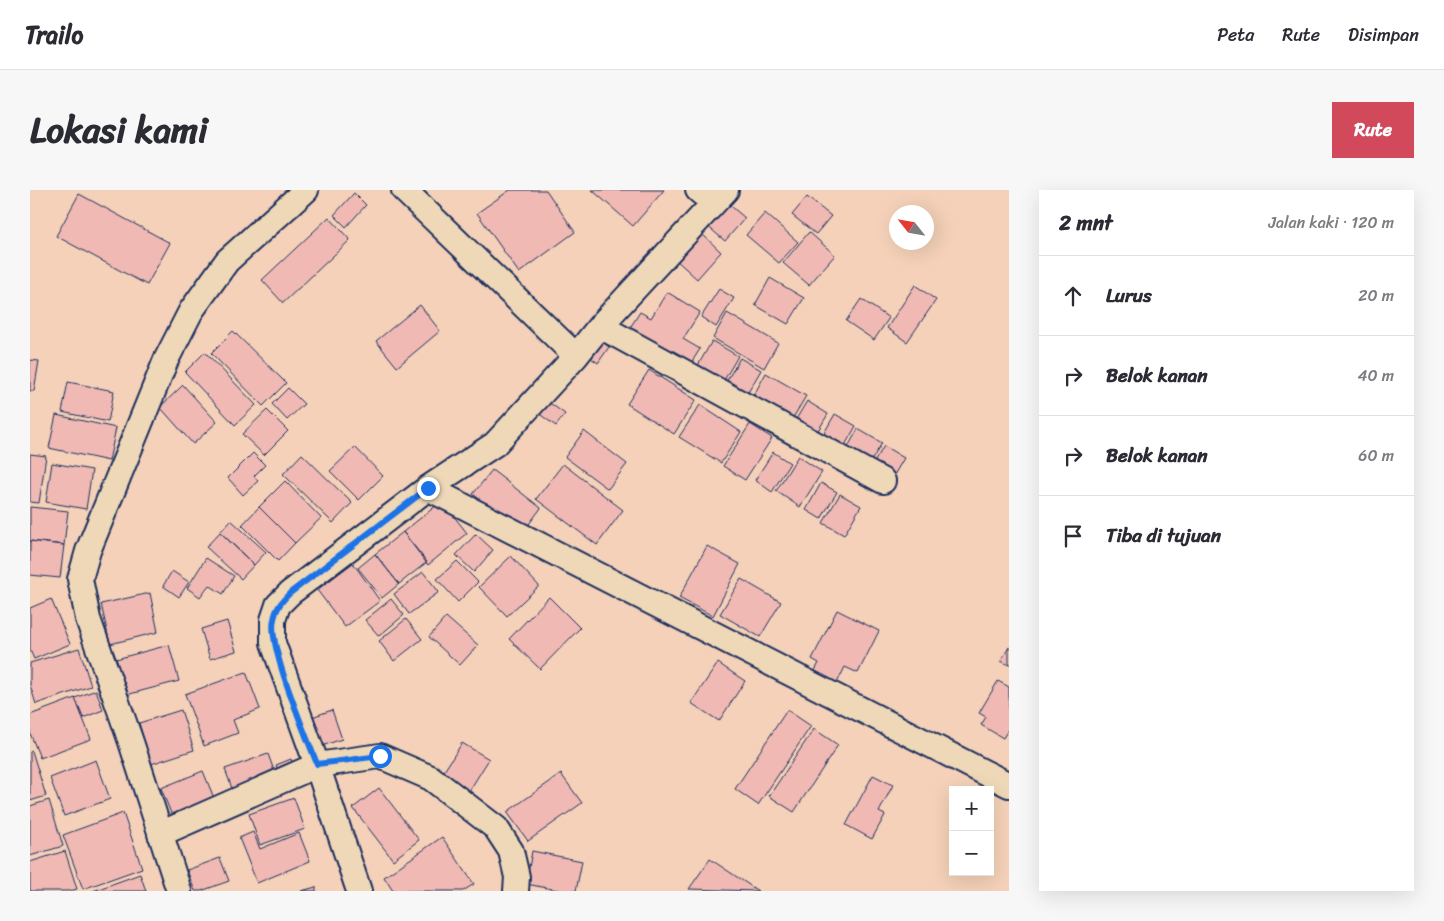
<!DOCTYPE html>
<html lang="id">
<meta charset="utf-8">
<style>
body{margin:0;font-family:Sriracha,sans-serif;background:#f7f7f7;color:#2b2b33}
.controls{position:absolute;right:15px;bottom:15px;display:grid;overflow:hidden;border-radius:0px;box-shadow:0 5px 20px #0002}
.controls button{width:45px;height:45px;display:grid;place-items:center;padding:0;border:0;border-bottom:1px solid #e1e1e2;background:#fff;color:#2b2b33;font:25px sans-serif}
.compass{position:absolute;left:859px;top:15px;width:45px;height:45px;border-radius:50%;background:#fff;box-shadow:0 5px 20px #0002;rotate:301deg}
.stop{position:absolute;width:15px;height:15px;margin:-11px;border:4px solid #1a73e8;border-radius:50%;background:#fff}
.stop.end{background:#1a73e8;border-color:#fff;box-shadow:0 1px 5px #0008}
.list{margin:0;padding:0;list-style:none}
h2{display:flex;justify-content:space-between;align-items:center;height:65px;margin:0;padding:0 20px;font-size:21px}
h2 small{font-size:16px;font-weight:400;color:#7c7c81}
.list li{display:grid;grid-template-columns:32px 1fr auto;gap:15px;align-items:center;box-sizing:border-box;height:80px;padding:0 20px;border-top:1px solid #e1e1e2}
.list b{display:block;font-size:19px;white-space:nowrap}
.list em{font-size:16px;font-style:normal;color:#7c7c81}
.icon{flex:none;width:28px;height:28px;fill:none;stroke:currentColor;stroke-width:2;stroke-linecap:round;stroke-linejoin:round}
.map{position:relative;flex:none;width:979px;height:701px;overflow:hidden;border-radius:0px}
header{display:flex;align-items:center;gap:30px;box-sizing:border-box;height:70px;padding:0 25px;background:#fff;border-bottom:1px solid #e1e1e2}
header strong{font-size:24px}
nav{display:flex;gap:28px;margin-inline-start:auto;font-size:18px}
.intro{display:flex;align-items:center;justify-content:space-between;box-sizing:border-box;height:120px;padding:0 30px}
h1{margin:0;font-size:35px}
.button{padding:12px 22px;border-radius:0px;background:#d1495b;color:#fff;font-size:18px;font-weight:700}
main{display:flex;gap:30px;padding:0 30px}
aside{flex:1;background:#fff;border-radius:0px;box-shadow:0 5px 20px #0002}
.map>svg:first-child{display:block}
</style>
<header>
<strong>Trailo</strong>
<nav><a>Peta</a><a>Rute</a><a>Disimpan</a></nav>
</header>
<div class="intro"><h1>Lokasi kami</h1><a class="button">Rute</a></div>
<main>
<div class="map">
<svg width="979" height="701" viewBox="0 0 979 701">
<rect width="100%" height="100%" fill="#f4d1b8"/>
<filter id="ink" filterUnits="userSpaceOnUse"><feTurbulence type="fractalNoise" baseFrequency=".02" numOctaves="2"/><feDisplacementMap in="SourceGraphic" scale="10" xChannelSelector="R" yChannelSelector="G"/><feConvolveMatrix kernelMatrix="1 2 1 2 8 2 1 2 1" color-interpolation-filters="sRGB"/></filter>
<g filter="url(#ink)">
<!-- building -->
<path fill="#f0b9b4" stroke="#1b2f5e" d="M 480,0 L 516,0 L 545,42 L 489,83 L 447,23 Z
M 562,0 L 634,0 L 603,36 Z
M 324,3 L 336,15 L 316,37 L 304,25 Z
M 49,4 L 140,53 L 117,95 L 26,46 Z
M 777,7 L 801,26 L 786,44 L 762,25 Z
M 695,11 L 715,28 L 695,51 L 675,34 Z
M 735,23 L 768,52 L 749,73 L 716,45 Z
M 299,27 L 320,50 L 253,113 L 232,90 Z
M 669,41 L 691,62 L 667,89 L 644,68 Z
M 779,42 L 805,65 L 779,95 L 753,73 Z
M 740,88 L 774,108 L 758,134 L 725,115 Z
M 885,95 L 906,110 L 877,152 L 857,138 Z
M 689,99 L 704,108 L 686,137 L 671,127 Z
M 637,102 L 670,122 L 653,149 L 670,159 L 656,181 L 596,144 L 610,122 L 621,128 Z
M 831,109 L 859,128 L 844,150 L 816,131 Z
M 390,115 L 410,141 L 367,177 L 346,151 Z
M 697,123 L 748,153 L 734,178 L 683,148 Z
M 203,141 L 256,193 L 233,216 L 181,163 Z
M 570,150 L 579,157 L 568,173 L 558,166 Z
M 682,151 L 708,166 L 693,192 L 667,177 Z
M 175,162 L 226,215 L 205,235 L 155,182 Z
M 710,168 L 731,180 L 716,206 L 695,194 Z
M 0,170 L 9,171 L 4,201 L 0,201 Z
M 619,180 L 666,210 L 644,244 L 597,214 Z
M 736,183 L 776,206 L 760,233 L 721,210 Z
M 38,192 L 84,201 L 78,232 L 32,222 Z
M 153,195 L 187,232 L 163,254 L 130,217 Z
M 258,198 L 274,214 L 257,230 L 242,214 Z
M 517,211 L 535,224 L 526,236 L 508,223 Z
M 777,211 L 798,224 L 783,249 L 762,236 Z
M 670,215 L 711,242 L 691,273 L 649,247 Z
M 237,220 L 258,241 L 234,265 L 212,244 Z
M 805,224 L 826,236 L 811,262 L 790,250 Z
M 26,225 L 86,238 L 79,271 L 19,258 Z
M 720,234 L 742,248 L 715,290 L 693,276 Z
M 828,239 L 852,253 L 837,278 L 814,264 Z
M 554,241 L 597,274 L 578,299 L 535,267 Z
M 854,256 L 874,268 L 860,292 L 840,279 Z
M 325,257 L 353,286 L 329,310 L 300,281 Z
M 743,262 L 760,273 L 742,302 L 725,290 Z
M 223,263 L 235,275 L 224,286 L 228,291 L 213,305 L 198,288 Z
M 0,264 L 16,266 L 9,313 L 0,312 Z
M 272,264 L 322,313 L 303,333 L 253,284 Z
M 768,266 L 792,282 L 770,317 L 746,301 Z
M 22,273 L 62,280 L 56,319 L 16,312 Z
M 533,274 L 593,320 L 567,355 L 506,309 Z
M 462,280 L 511,318 L 493,342 L 443,304 Z
M 255,291 L 291,328 L 265,353 L 229,317 Z
M 791,293 L 807,302 L 791,329 L 776,320 Z
M 810,304 L 831,316 L 814,345 L 793,333 Z
M 412,311 L 437,343 L 398,375 L 373,342 Z
M 0,317 L 38,321 L 34,355 L 0,351 Z
M 229,317 L 265,353 L 248,371 L 212,335 Z
M 201,330 L 236,362 L 224,375 L 190,342 Z
M 190,342 L 224,375 L 211,389 L 176,357 Z
M 373,342 L 397,372 L 369,394 L 345,364 Z
M 446,344 L 463,360 L 444,382 L 426,365 Z
M 0,351 L 34,355 L 30,388 L 0,385 Z
M 677,356 L 710,374 L 683,426 L 649,408 Z
M 345,364 L 369,394 L 352,408 L 328,378 Z
M 481,366 L 509,396 L 477,426 L 449,397 Z
M 176,368 L 204,386 L 193,404 L 179,395 L 170,407 L 157,398 Z
M 427,371 L 448,392 L 428,412 L 407,389 Z
M 323,373 L 350,411 L 315,437 L 287,400 Z
M 142,381 L 159,392 L 149,407 L 133,396 Z
M 393,382 L 409,402 L 379,424 L 364,404 Z
M 711,389 L 751,412 L 730,447 L 690,424 Z
M 120,403 L 128,442 L 80,454 L 71,414 Z
M 519,407 L 550,438 L 510,479 L 479,449 Z
M 21,409 L 40,454 L 4,469 L 0,460 L 0,418 Z
M 361,409 L 374,425 L 349,446 L 335,430 Z
M 807,420 L 849,441 L 828,483 L 815,477 L 806,495 L 783,484 L 789,473 L 782,469 Z
M 416,427 L 448,455 L 430,475 L 399,447 Z
M 376,429 L 392,449 L 364,471 L 349,451 Z
M 197,431 L 206,461 L 180,469 L 171,439 Z
M 139,455 L 149,491 L 96,505 L 86,469 Z
M 979,457 L 979,475 L 971,471 Z
M 49,458 L 61,496 L 6,514 L 0,495 L 0,473 Z
M 688,473 L 715,491 L 689,531 L 661,513 Z
M 216,482 L 230,519 L 203,530 L 208,543 L 174,556 L 155,504 Z
M 968,491 L 979,497 L 979,538 L 973,548 L 951,535 L 956,527 L 949,523 Z
M 66,500 L 73,520 L 53,528 L 45,508 Z
M 45,508 L 61,549 L 10,568 L 0,543 L 0,525 Z
M 151,520 L 164,560 L 121,574 L 109,533 Z
M 302,520 L 312,549 L 289,557 L 279,528 Z
M 757,520 L 781,536 L 728,615 L 705,599 Z
M 784,539 L 808,555 L 764,622 L 739,606 Z
M 432,553 L 459,569 L 436,606 L 409,589 Z
M 2,561 L 16,606 L 0,611 L 0,562 Z
M 238,564 L 247,589 L 204,604 L 195,579 Z
M 261,569 L 265,580 L 250,586 L 246,575 Z
M 66,570 L 80,609 L 34,626 L 20,588 Z
M 173,581 L 186,613 L 144,631 L 131,598 Z
M 531,584 L 552,613 L 498,651 L 477,622 Z
M 843,585 L 863,595 L 849,622 L 855,625 L 842,649 L 816,635 Z
M 349,598 L 389,650 L 363,670 L 323,618 Z
M 264,608 L 275,639 L 230,655 L 219,624 Z
M 19,610 L 33,656 L 0,666 L 0,616 Z
M 93,623 L 112,678 L 53,699 L 33,645 Z
M 223,642 L 230,659 L 269,643 L 280,671 L 227,693 L 209,648 Z
M 412,647 L 444,694 L 433,701 L 363,701 L 354,687 Z
M 35,661 L 47,699 L 40,701 L 0,701 L 0,672 Z
M 502,661 L 552,671 L 546,701 L 533,701 L 496,694 Z
M 190,668 L 199,691 L 171,701 L 165,701 L 157,680 Z
M 680,669 L 728,701 L 659,699 Z
M 110,684 L 116,701 L 63,701 Z
M 286,697 L 286,701 L 271,701 Z"/>
<g fill="none" stroke-linecap="round" stroke-linejoin="round">
<defs>
<path id="street" d="M 374,0 L 546,166
M 668,0 L 683,13
M 570,136 L 853,291
M 398,298 L 979,595
M 130,644 L 287,575 L 350,566 L 401,588 L 466,638 L 481,661 L 487,687 L 486,701
M 149,701 L 101,552 L 58,429 L 50,389 L 58,361 L 136,170 L 161,121 L 197,71 L 276,0
M 329,701 L 287,575 L 243,453 L 243,430 L 248,415 L 260,403 L 398,298 L 465,254 L 546,166 L 570,136 L 696,0"/>
</defs>
<!-- street casing -->
<use href="#street" stroke="#1b2f5e" stroke-width="28"/>
<!-- street -->
<use href="#street" stroke="#efd8b7" stroke-width="24"/>
</g>
</g>
<g fill="none" stroke-linecap="round" stroke-linejoin="round" filter="url(#ink)">
<!-- route -->
<path stroke="#1a73e8" stroke-width="6" d="M 350,566 L 287,574 C 276,545 237,455 244,429 C 246,418 252,411 260,403 L 398,298"/>
</g>
</svg>
<div class="controls">
<button>+</button>
<button>−</button>
</div>
<svg class="compass" viewBox="-18 -18 36 36"><path d="M0-13l5 13h-10z" fill="#e53935"/><path d="M0 13l5-13h-10z" fill="#7c7c81"/></svg>
<div class="stop" style="left:350px;top:566px"></div>
<div class="stop end" style="left:398px;top:298px"></div>
</div>
<aside>
<h2>2 mnt<small>Jalan kaki · 120 m</small></h2>
<ul class="list">
<li><svg class="icon" aria-label="ahead" viewBox="0 0 24 24"><path d="M12 20V5M6 11l6-6 6 6"/></svg><div><b>Lurus</b></div><em>20 m</em></li>
<li><svg class="icon" aria-label="right" viewBox="0 0 24 24"><path d="M7 20v-9h11M14 6l5 5-5 5"/></svg><div><b>Belok kanan</b></div><em>40 m</em></li>
<li><svg class="icon" aria-label="right" viewBox="0 0 24 24"><path d="M7 20v-9h11M14 6l5 5-5 5"/></svg><div><b>Belok kanan</b></div><em>60 m</em></li>
<li><svg class="icon" aria-label="arrive" viewBox="0 0 24 24"><path d="M6 21V4h12l-3 4 3 4H6"/></svg><div><b>Tiba di tujuan</b></div></li>
</ul>
</aside>
</main>
